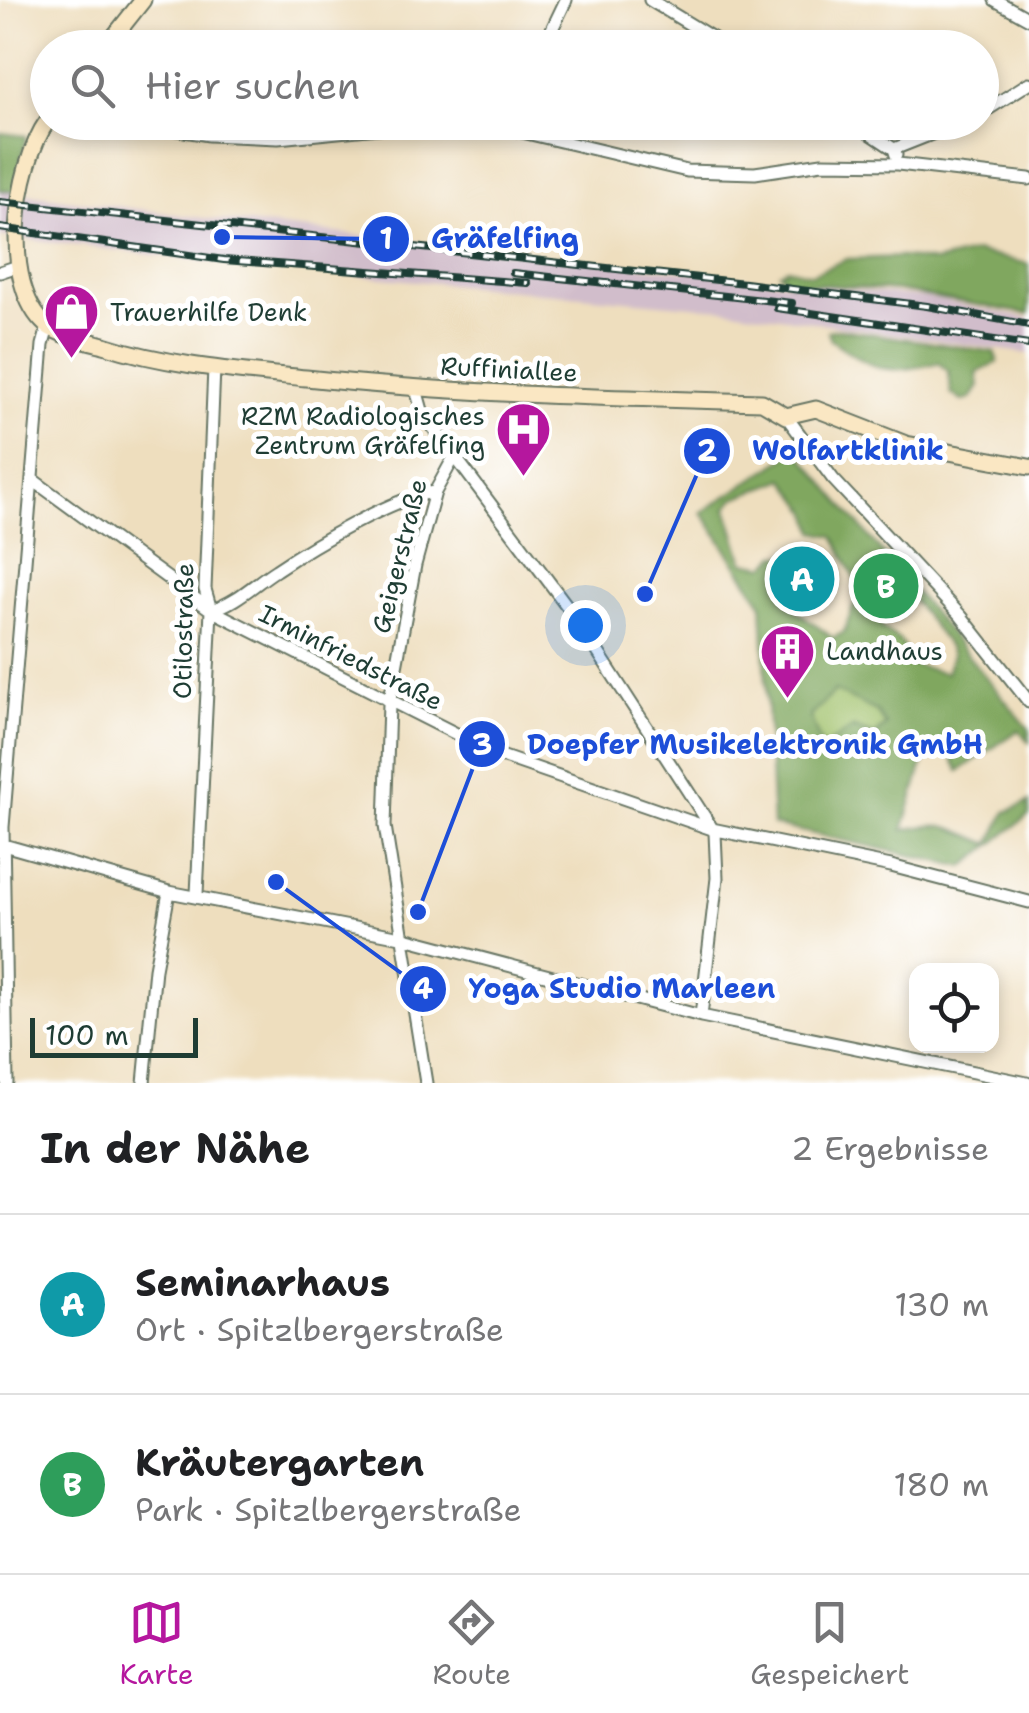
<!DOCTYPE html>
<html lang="de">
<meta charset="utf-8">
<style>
body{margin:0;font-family:"Shantell Sans",sans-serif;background:#f6f6f6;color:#202124}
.controls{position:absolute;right:30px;bottom:30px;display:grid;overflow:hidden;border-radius:20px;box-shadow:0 5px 15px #0003}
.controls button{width:90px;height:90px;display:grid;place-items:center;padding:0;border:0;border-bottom:2px solid #e0e0e0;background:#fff;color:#202124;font:50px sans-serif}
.scale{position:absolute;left:30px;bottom:25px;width:168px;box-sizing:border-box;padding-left:10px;border:5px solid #1f3d34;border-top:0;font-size:28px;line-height:35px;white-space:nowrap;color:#1f3d34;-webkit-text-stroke:8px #fff;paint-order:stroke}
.you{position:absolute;left:585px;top:625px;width:35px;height:35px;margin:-25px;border:8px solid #fff;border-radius:50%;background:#1a73e8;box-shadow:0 0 0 15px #1a73e833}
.badge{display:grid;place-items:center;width:65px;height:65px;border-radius:50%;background:#b5179e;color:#fff;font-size:32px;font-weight:700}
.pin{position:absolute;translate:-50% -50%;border:5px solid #fff;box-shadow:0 2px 10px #0006}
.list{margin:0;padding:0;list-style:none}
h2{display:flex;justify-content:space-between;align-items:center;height:130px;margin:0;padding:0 40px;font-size:42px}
h2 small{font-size:32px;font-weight:400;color:#757577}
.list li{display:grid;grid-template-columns:65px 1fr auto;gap:30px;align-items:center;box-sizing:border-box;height:180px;padding:0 40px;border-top:2px solid #e0e0e0}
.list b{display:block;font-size:38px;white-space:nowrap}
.list p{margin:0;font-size:32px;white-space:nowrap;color:#757577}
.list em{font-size:32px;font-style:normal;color:#757577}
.icon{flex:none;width:55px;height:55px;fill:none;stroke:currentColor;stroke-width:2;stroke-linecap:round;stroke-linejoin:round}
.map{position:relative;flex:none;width:1029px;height:1083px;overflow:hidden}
.search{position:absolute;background:#fff;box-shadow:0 5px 15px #0003;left:30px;right:30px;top:30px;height:110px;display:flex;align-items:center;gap:25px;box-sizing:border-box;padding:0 35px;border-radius:55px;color:#757577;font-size:38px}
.sheet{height:490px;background:#fff}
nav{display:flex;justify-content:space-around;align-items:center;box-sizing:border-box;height:140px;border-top:2px solid #e0e0e0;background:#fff;font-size:28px;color:#757577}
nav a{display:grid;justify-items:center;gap:5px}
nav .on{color:#b5179e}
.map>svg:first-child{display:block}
</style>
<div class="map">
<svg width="1029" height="1083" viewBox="0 0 1029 1083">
<rect width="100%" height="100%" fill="#fff"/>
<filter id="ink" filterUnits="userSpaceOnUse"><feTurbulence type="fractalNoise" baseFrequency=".01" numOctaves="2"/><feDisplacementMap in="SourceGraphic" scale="20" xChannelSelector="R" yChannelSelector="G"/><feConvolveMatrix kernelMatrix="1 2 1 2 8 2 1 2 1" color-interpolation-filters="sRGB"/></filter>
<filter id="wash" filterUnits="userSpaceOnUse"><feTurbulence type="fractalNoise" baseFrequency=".0048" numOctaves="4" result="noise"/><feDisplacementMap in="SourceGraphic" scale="40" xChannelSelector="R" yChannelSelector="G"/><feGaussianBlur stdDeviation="2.25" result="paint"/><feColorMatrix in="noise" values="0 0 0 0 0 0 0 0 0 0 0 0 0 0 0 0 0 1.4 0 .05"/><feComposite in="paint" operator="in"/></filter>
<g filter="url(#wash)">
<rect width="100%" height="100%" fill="#eedebe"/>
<!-- industrial -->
<path fill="#d1bdcb" d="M 0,190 L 209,219 L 929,298 L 1029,318 L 1029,354 L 725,309 L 236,265 L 0,236 Z"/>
<!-- green -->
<path fill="#a0c16a" stroke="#607f4f" stroke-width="2.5" d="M 835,690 L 876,711 L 886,725 L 875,736 L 853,728 L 822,748 L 810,716 Z"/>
<!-- forest -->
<path fill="#80a75e" stroke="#507249" stroke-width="2.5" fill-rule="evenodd" d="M 0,133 L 26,136 L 16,191 L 0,190 Z
M 976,252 L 1029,264 L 1029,314 L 899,291 L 790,282 L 779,273 L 787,268 L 812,274 L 847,259 L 903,257 L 935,262 Z
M 839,329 L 995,352 L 998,362 L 977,373 L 979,386 L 971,399 L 962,401 L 951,393 L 949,372 L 939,363 C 882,374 880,373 831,340 L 828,331 Z
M 797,450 L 1029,729 L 1029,742 L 1019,730 L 959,771 L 949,753 L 936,748 L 925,757 L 903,830 C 948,820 950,828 990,844 L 1006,812 L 1029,802 L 1029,815 L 964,867 L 773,825 L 762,603 L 702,512 ZM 785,479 L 809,512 L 815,532 L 834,536 L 864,598 L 854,605 L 844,632 L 833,638 L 786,603 L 777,584 L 793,570 L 815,566 L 811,558 L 777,555 L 766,566 L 744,562 L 727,508 L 735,498 ZM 907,592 L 949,647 L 952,655 L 946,673 L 909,664 L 910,656 L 900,641 L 881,627 L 883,608 ZM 835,691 L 876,711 L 886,725 L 875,736 L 853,728 L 822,748 L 810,716 Z"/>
</g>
<g filter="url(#ink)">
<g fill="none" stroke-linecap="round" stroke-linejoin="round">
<defs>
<path id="street" d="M 650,0 L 729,48
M 995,0 L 1029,19
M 543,48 L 566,0
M 982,113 L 1029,83
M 128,122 L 209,135 L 278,138 L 398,126 L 501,127 L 687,171 L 755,173 L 822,163 L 898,164 L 1029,179
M 853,122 L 894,149 L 896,155
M 894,149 L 962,122
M 0,272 L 15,267
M 416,389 L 423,414 L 576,618 L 715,833 L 717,878 L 701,1016
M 786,416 L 833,479 L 961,616 L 1029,702
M 33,480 L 211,610 L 498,755 L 712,829 L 891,866 L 1029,902
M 211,610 C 236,603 254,584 276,570 C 310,547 395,496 435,492
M 0,844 L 169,892 L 401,937 L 701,1016 L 1027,1083
M 197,894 L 211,610 L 205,589 L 214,368
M 7,1083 L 3,827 L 43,345 L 48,327
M 144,1083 L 155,969 L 169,892
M 426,1083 L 385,826 L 389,704 L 415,565 L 435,492 L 453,459"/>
<path id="secondary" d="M 105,48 L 143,0
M 48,120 C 15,167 0,285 46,325 C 61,336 86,340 104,345 C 169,366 238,371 306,378 C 458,394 610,398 762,402 L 786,416 L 816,409 L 906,444 L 1029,467"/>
</defs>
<!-- street casing -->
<use href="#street" stroke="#677564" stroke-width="15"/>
<!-- secondary casing -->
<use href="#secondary" stroke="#677564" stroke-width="19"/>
<!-- street -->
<use href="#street" stroke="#fff" stroke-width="11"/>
<!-- secondary -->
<use href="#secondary" stroke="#fae7c3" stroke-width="15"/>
<defs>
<path id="rail" d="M 0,202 L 745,283 L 927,306 L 1029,325
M 0,228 L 224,260 L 528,283
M 513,273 L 792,303
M 777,308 L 1029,345"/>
</defs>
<!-- rail casing -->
<use href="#rail" stroke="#1f3d34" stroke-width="8"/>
<!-- rail -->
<use href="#rail" stroke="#fff" stroke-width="4" stroke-dasharray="11" stroke-linecap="butt"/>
</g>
</g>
<!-- icons -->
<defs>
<symbol id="shop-pin" viewBox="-11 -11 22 30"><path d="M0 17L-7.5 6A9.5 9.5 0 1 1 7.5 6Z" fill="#b5179e" stroke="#fff"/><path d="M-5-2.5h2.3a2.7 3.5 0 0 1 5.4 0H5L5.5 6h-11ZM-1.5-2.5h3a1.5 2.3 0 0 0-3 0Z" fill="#fff"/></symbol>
<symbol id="hospital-pin" viewBox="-11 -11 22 30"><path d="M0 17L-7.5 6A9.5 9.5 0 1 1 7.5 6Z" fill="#b5179e" stroke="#fff"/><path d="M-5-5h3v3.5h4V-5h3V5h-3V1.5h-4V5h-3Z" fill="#fff"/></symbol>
<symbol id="building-pin" viewBox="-11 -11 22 30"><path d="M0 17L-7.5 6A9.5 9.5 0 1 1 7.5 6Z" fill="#b5179e" stroke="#fff"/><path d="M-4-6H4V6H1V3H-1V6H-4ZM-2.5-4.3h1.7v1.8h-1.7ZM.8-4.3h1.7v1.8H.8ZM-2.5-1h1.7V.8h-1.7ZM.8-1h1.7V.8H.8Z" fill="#fff"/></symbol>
</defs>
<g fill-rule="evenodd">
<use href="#shop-pin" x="40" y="280" width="63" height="86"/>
<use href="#hospital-pin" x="492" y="398" width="63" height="86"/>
<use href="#building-pin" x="756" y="620" width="63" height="86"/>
</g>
<g text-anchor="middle" stroke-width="10" stroke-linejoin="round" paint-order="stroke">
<!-- poi labels -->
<g font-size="25" fill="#1f3d34" stroke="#fff" text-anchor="start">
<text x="110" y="321">Trauerhilfe Denk</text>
<text x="485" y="425" text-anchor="end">RZM Radiologisches<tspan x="485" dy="29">Zentrum Gräfelfing</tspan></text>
<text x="826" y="660">Landhaus</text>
</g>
<!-- street labels -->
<g font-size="25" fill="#1f3d34" stroke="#fff">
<text transform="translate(509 369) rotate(3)" y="9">Ruffiniallee</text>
<text transform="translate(399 556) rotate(-76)" y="9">Geigerstraße</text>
<text transform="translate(183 631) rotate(-89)" y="9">Otilostraße</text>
<text transform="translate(351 657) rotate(27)" y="9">Irminfriedstraße</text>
</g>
</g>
<!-- callouts -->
<path fill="none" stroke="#1d4ed8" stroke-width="4" d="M222 237L386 239M645 594L707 451M418 912L482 744M276 882L423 989"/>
<g fill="#1d4ed8" stroke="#fff" stroke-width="4">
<circle cx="222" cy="237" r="10"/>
<circle cx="645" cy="594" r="10"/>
<circle cx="418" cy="912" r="10"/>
<circle cx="276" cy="882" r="10"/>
<circle cx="386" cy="239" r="25"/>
<circle cx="707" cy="451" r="25"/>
<circle cx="482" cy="744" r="25"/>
<circle cx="423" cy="989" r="25"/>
</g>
<g font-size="30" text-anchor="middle" font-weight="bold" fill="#fff">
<text x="386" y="249">1</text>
<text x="707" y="461">2</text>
<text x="482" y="755">3</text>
<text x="423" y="999">4</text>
</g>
<g font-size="28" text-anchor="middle" font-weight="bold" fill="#1d4ed8" stroke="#fff" stroke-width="10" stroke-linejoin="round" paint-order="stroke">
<text x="505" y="248">Gräfelfing</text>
<text x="848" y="460">Wolfartklinik</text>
<text x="755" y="754">Doepfer Musikelektronik GmbH</text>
<text x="622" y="998">Yoga Studio Marleen</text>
</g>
</svg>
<div class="controls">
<button><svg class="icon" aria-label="locate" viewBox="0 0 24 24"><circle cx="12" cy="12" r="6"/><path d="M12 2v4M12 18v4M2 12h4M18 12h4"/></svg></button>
</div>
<div class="scale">100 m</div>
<div class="you"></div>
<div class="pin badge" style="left:802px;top:579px;background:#0f9aa8">A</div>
<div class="pin badge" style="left:886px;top:586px;background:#2e9e5b">B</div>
<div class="search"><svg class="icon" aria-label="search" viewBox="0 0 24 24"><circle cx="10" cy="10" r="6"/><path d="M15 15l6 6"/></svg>Hier suchen</div>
</div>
<section class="sheet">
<h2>In der Nähe<small>2 Ergebnisse</small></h2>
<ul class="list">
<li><span class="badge" style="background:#0f9aa8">A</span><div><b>Seminarhaus</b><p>Ort · Spitzlbergerstraße</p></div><em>130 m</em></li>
<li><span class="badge" style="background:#2e9e5b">B</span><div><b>Kräutergarten</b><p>Park · Spitzlbergerstraße</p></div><em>180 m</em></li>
</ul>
</section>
<nav>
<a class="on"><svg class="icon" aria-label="map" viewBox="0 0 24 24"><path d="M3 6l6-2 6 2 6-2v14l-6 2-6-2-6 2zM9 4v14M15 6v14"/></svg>Karte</a>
<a><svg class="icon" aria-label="directions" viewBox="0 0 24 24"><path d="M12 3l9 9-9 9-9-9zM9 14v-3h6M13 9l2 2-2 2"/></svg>Route</a>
<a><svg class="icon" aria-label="saved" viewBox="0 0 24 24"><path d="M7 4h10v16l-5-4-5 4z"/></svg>Gespeichert</a>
</nav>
